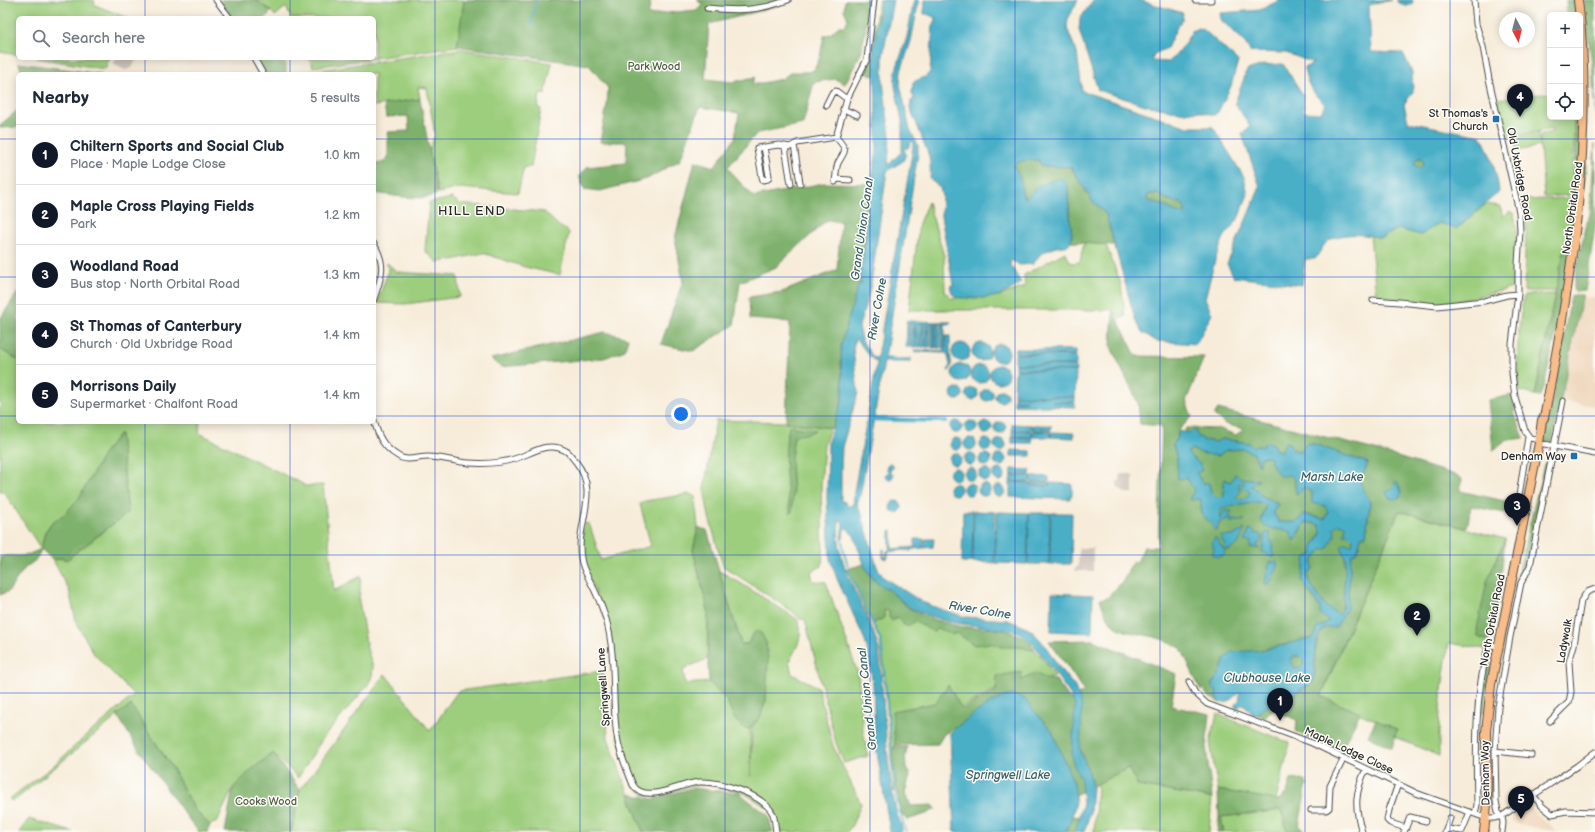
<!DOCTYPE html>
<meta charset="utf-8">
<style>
body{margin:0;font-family:"Balsamiq Sans",sans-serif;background:#f6f6f7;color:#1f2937}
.controls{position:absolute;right:12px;top:12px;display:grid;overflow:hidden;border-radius:6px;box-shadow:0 2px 10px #0003}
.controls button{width:36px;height:36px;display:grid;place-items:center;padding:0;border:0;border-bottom:1px solid #e0e1e3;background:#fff;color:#1f2937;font:20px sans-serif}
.compass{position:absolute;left:1499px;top:12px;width:36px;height:36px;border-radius:50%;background:#fff;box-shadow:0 2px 10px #0003;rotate:173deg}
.you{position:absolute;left:681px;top:414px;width:14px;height:14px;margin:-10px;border:3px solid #fff;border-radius:50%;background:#1a73e8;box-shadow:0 0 0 6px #1a73e833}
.badge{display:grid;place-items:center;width:26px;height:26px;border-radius:50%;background:#111827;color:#fff;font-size:13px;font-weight:700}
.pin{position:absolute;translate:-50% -33px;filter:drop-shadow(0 1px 2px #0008)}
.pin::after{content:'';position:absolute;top:21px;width:14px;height:12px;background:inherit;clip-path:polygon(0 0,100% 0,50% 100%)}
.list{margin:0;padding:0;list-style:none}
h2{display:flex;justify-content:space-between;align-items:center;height:52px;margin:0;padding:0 16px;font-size:17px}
h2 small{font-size:13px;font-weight:400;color:#747a83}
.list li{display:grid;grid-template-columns:26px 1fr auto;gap:12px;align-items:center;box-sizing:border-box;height:60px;padding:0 16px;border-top:1px solid #e0e1e3}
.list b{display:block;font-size:15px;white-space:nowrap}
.list p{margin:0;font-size:13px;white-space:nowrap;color:#747a83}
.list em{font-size:13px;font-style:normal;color:#747a83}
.icon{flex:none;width:22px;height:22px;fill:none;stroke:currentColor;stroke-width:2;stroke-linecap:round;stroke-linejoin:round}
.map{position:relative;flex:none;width:1595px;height:832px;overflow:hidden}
.search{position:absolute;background:#fff;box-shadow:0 2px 10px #0003;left:16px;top:16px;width:360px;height:44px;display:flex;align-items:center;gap:10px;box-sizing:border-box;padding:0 14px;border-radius:6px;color:#747a83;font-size:15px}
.panel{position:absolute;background:#fff;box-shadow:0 2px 10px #0003;left:16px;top:72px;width:360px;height:352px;border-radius:6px}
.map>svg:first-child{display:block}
</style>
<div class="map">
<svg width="1595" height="832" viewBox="0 0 1595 832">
<rect width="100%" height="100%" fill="#fdfcf7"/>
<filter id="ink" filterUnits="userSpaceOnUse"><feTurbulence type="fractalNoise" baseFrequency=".025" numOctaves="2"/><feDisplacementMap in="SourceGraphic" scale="8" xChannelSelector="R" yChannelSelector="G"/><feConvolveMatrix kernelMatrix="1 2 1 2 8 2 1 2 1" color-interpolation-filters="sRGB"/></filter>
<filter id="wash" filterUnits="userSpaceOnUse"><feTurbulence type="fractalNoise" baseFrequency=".012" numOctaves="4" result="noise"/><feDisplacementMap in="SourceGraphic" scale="16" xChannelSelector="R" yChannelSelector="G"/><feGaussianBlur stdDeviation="0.9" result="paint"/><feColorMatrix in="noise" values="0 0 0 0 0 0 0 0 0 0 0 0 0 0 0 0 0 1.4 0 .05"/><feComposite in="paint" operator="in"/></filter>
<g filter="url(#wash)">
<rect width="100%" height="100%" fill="#f7ecd9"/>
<!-- built -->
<path fill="#efd6bb" d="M 1595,297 L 1595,406 L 1562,401 L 1582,298 Z
M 1528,804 L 1538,815 L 1553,828 L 1554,831 L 1522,825 L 1511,821 L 1514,815 Z"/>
<!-- industrial -->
<path fill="#cdc2b9" d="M 116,58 L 137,58 L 132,68 L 125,70 L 113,64 Z
M 1120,474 L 1131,474 L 1133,477 L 1133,493 L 1125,493 L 1117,487 L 1117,481 L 1120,481 Z
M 1079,548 L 1093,548 L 1093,571 L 1075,571 L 1076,567 L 1078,567 Z"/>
<!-- green -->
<path fill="#9dce7d" stroke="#647c54" d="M 0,0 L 94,0 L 95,5 L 128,18 L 18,18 L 18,55 L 0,52 Z
M 256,0 L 537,0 L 536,31 L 457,46 L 313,67 L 309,58 L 374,58 L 374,18 L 291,18 L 286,7 L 275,16 L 271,11 Z
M 461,49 L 552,63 L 545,94 L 540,93 L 538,108 L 541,109 L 531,167 L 524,167 L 518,193 L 460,188 L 438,193 L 429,151 L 435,135 L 427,88 L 418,87 L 420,99 L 374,106 L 374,74 L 293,74 Z
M 36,58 L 110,58 L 105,69 Z
M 1550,93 L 1550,117 L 1573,117 L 1574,140 L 1572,195 L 1544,197 L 1540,146 L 1517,151 L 1515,137 L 1538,133 L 1540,144 L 1541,134 L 1552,132 L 1552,129 L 1505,137 L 1497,99 Z
M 452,198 L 460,204 L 544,212 L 559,226 L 569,232 L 560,275 L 525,267 L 483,253 L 452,260 L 437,262 L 425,251 L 429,203 Z
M 1573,198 L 1568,229 L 1556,291 L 1524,291 L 1526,224 L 1522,200 Z
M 928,202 L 944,256 L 945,291 L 951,298 L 1000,296 L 1025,287 L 1024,275 L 1065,252 L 1071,263 L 1080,262 L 1084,243 L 1106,245 L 1121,284 L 1125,317 L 1120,318 L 1113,310 L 909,310 L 919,223 Z
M 1486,204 L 1500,206 L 1503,217 L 1510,211 L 1514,213 L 1517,232 L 1515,247 L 1513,288 L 1441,305 L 1414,302 L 1376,295 L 1370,235 L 1381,238 L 1398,229 L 1421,235 L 1439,223 L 1462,225 Z
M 387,263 L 397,272 L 458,276 L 460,297 L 405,304 L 377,303 L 388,272 Z
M 1555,294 L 1535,395 L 1519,391 C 1516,358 1518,327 1524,295 Z
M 0,349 L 18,360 L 18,422 L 200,422 L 199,433 L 303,484 L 303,486 L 323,485 L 334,591 L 361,576 L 359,601 L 367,649 L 373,667 L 372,677 L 367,686 L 323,738 L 298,778 L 273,753 L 251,770 L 233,788 L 217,822 L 210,825 L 194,809 L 173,769 L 131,705 L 15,800 L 12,801 L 9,799 L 52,767 L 88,734 L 103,722 L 134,695 L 94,654 L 76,622 L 69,590 L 53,560 L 60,558 L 68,560 C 76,551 81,549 90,542 C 103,532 115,522 128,513 L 120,434 L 106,450 L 79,498 L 65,514 L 52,522 L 45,532 L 41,549 L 4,492 L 0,491 Z
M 716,420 L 786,422 L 830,428 L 824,445 L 821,485 L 823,550 L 822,566 L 811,572 L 813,581 L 826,582 L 858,674 L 863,730 L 868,756 L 844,763 L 836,743 L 805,619 L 800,619 L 792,611 L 723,566 L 709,517 L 704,489 Z
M 689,494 L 695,496 L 698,528 L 693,550 L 708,610 L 707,659 L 683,669 L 685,684 L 709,682 C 714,688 722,694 727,701 C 734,712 734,727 750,729 L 751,776 L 752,726 L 760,717 L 752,635 L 748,644 L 741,644 L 719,571 L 737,581 L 797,619 C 805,632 797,649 789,661 L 792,674 L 818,687 L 833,746 L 861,804 L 852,825 L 847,832 L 780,832 L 774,812 L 744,793 L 710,784 L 692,785 L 662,795 L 645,795 L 634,787 L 619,742 L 614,704 L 615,656 L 608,626 L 583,562 L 581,544 L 584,524 L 589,523 L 601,560 L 651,546 L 640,504 L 645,501 Z
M 1399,511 L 1505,539 L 1485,649 L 1449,643 C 1442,681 1438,718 1439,756 L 1395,737 L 1396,729 L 1321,697 Z
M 848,569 L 882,609 L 1033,648 L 1040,655 L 1055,676 L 1020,683 L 995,690 L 962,707 L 939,712 L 896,740 L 894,754 L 896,788 L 894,792 L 887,709 L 880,641 Z
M 603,671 L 608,738 L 643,832 L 291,832 L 300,790 L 385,674 L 430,731 L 458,691 Z
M 1217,714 L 1290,743 L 1276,800 L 1218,790 L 1210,742 Z
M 1128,768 L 1138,786 L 1212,798 L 1209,832 L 1094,832 L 1097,784 Z
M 1281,810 L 1286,828 L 1289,832 L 1224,832 L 1221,817 Z
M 29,819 L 72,832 L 73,832 L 19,832 Z"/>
<!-- forest -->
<path fill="#7eb16c" stroke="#546e4c" d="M 220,0 L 256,0 L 271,11 L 266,18 L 229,18 L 227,10 Z
M 464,0 L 647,0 L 651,4 L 648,15 L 696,10 L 702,4 L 697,0 L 792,0 L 768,9 L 709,24 L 705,79 L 733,82 L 755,77 L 752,85 L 782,79 L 791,72 L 809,72 L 814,70 L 820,57 L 824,36 L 830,34 L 839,26 L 845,26 L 848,19 L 844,10 L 845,0 L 871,0 L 861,53 L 845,84 L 835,79 L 814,82 L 803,124 L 757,133 L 728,167 L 733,175 L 754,197 L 824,183 L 871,184 C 866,216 866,247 859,279 L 861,281 L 841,361 L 843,395 L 840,407 L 832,428 L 786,422 L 790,322 L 750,319 L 749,297 L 782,292 L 837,270 L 841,222 L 827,220 L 776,267 L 740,282 L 734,325 L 693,351 L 661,344 L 683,281 L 675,238 L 695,161 L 714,167 L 735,138 L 739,113 L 700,107 L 680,160 L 647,179 L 600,191 L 584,189 L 579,176 L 587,167 L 626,163 L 627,142 L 600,142 L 607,105 L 608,88 L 589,65 L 457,46 Z
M 879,0 L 888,0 L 878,65 L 873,76 L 866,73 Z
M 1566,0 L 1574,0 L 1576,15 L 1567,15 Z
M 1584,0 L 1595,0 L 1595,113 L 1592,66 Z
M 251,58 L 283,58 L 286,65 L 286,74 L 260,74 Z
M 19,63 L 102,74 L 22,74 Z
M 1583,73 L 1586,169 L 1570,268 L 1544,387 L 1541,396 L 1535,396 L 1568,229 L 1576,171 L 1574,117 L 1580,117 Z
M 420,99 L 437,194 C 422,202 390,195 374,193 L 374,164 L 382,163 L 388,158 L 388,132 L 409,131 L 408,116 L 386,117 L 384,104 Z
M 18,110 L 18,127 L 0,128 L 0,125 Z
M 1595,143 L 1595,227 L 1585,291 L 1575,292 L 1573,290 L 1585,227 L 1590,215 Z
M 1422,157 L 1425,164 L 1420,169 L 1415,166 L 1414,163 L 1418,158 Z
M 1023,160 L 1040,160 L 1041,166 L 1071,167 L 1093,202 L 1106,214 L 1114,245 L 1071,242 L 1072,237 L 1068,197 L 1068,186 L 1059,178 L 1031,193 L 1026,198 L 1023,196 L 1014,166 L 1017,162 Z
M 1148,194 L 1158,194 L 1166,199 L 1183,204 L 1186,214 C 1172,213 1173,209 1162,205 C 1157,202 1152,203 1147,200 Z
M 18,292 L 18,360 L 0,349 L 0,319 Z
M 1573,295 L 1583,295 L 1582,298 L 1552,442 L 1543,441 C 1555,393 1562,344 1571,296 Z
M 1113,310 L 1136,356 L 1204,357 L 1186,401 L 1192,417 L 1178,431 L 1178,437 L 1173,445 L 1177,459 L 1178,478 L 1187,478 L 1201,499 L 1201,514 L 1206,518 L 1217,531 L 1219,523 L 1226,519 L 1231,522 L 1242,520 L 1232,519 L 1229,517 L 1219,521 L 1222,508 L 1259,502 L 1266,505 L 1261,521 L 1290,531 L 1295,541 L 1306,522 L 1320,525 L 1321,534 L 1313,546 L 1312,555 L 1302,581 L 1329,621 L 1316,632 L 1314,637 L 1310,639 L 1225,658 L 1221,671 L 1212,684 L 1217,692 L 1218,702 L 1208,696 L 1201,687 L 1201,691 L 1181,648 C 1173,645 1166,640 1158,638 C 1125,629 1112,637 1100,599 L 1107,598 L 1123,581 L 1133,561 L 1137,562 L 1144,547 L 1158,547 L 1162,426 L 1140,424 L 1138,403 L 1111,347 Z
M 605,332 L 628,338 L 625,350 L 604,358 L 501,367 L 491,359 Z
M 1512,395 L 1515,415 L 1524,438 L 1508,440 L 1493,450 L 1488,400 Z
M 1218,409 L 1375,450 L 1452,474 L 1462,479 L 1460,491 L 1514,503 L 1509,514 L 1471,506 L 1467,528 L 1399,511 L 1321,696 L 1360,713 L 1340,752 L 1296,732 L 1297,720 L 1273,710 L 1265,718 L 1257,715 L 1265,706 L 1277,705 L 1311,684 L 1316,671 L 1314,655 L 1320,633 L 1324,628 L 1347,609 L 1351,555 L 1357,552 L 1361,537 L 1366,535 L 1370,502 L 1360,482 L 1368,463 L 1314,444 L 1306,443 L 1301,451 L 1293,450 L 1289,443 L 1281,451 L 1256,445 L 1253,447 L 1249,443 L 1222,439 L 1216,442 L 1202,440 L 1184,433 L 1186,428 L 1220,429 L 1236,435 L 1244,429 L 1225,424 L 1214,415 Z
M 789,426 L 815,430 L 810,433 L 794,436 L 791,460 L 793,493 L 792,512 L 790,514 C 787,486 782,454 789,426 Z
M 120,433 L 128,513 C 114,523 103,531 90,542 C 81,549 76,551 68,560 L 60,558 L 53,560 L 41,549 L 37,559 L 25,568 L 16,580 L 9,591 L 0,595 L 0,557 C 7,555 12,556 19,556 C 27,556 34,552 41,549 L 45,532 L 52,522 L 65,514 L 79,498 L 106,450 Z
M 1192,449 C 1200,454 1209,454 1218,456 L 1226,450 L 1243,449 L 1253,453 L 1259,466 L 1261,457 L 1269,457 L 1274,468 L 1290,475 L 1295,480 L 1295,487 L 1297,494 L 1304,488 C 1315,493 1323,501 1328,512 L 1325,520 L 1304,515 L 1296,522 L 1279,522 L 1273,512 L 1278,504 L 1262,496 L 1258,491 L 1251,486 L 1258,480 L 1241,478 L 1231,482 L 1224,479 L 1224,496 L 1216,497 L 1211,492 L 1209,483 L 1202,484 L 1187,453 Z
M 1547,463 L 1526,564 L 1513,594 L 1540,482 L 1544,464 Z
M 1239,482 L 1246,482 L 1248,490 L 1250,492 L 1245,499 L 1239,500 L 1236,497 L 1242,490 L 1239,489 Z
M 1338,523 L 1346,526 L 1348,534 L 1353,539 L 1352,545 L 1344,551 C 1347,568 1346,600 1339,616 L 1325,606 L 1308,580 L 1308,573 L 1312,562 Z
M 698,528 L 707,530 L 741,644 L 748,644 L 752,635 L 756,631 L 761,633 L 766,642 L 768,660 L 766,701 L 760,717 L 750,729 L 744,728 L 735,720 L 727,701 L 709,682 L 708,664 L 708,610 L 693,550 Z
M 1505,539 L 1500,586 L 1489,641 L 1478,637 L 1477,629 L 1487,581 Z
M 864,564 C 870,580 878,583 891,592 C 897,597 902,603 909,608 C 921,615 936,621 949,624 C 971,630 1003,626 1021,636 C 1026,639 1031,644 1035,649 L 1030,650 L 1021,647 L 1002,647 L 991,643 L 974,645 L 957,633 L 951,635 L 946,631 L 938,629 L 934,632 C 928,630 923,624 915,621 L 908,626 L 904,625 L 898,617 L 892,621 L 889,617 L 889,611 L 884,610 L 884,618 L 874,623 L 872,622 L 868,616 L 847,569 Z
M 1093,640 L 1176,674 L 1171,706 L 1210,714 L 1206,746 L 1212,798 L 1138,786 L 1128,768 L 1071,797 L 1008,697 L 944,734 L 938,744 L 895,745 L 892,711 L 935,703 L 948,685 L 962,709 L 996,691 L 997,676 L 1021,672 L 1022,680 L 1036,673 L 1046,679 L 1056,680 L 1070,699 L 1084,692 L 1074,676 L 1049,641 Z
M1291 662a6 6 0 1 1 12 0a6 6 0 1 1-12 0Z
M 1487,664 L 1491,664 L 1484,713 L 1480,714 L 1482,692 Z
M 131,705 L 173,769 L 194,809 L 210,825 L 208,830 L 209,832 L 199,832 L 193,825 L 140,752 L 117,715 Z
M 1376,720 L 1397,729 L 1392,748 L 1368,736 Z
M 893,747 L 907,747 L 905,760 L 910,776 L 905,792 L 911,806 L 933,805 L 936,809 L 926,814 L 907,820 L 902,815 L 899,804 L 893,759 Z
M 273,753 L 300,790 L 291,832 L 225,832 L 233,788 L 251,770 Z
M 1294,779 L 1305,781 L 1307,784 L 1299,826 L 1305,832 L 1289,832 L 1286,828 L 1281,810 L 1221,817 L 1223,832 L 1217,832 L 1219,817 L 1218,790 L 1278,800 L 1282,798 L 1287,792 L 1291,780 Z
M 692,788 L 739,793 L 768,815 L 773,832 L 643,832 L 629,794 L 654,799 Z
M 1070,816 L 1081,817 L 1077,832 L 1064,832 Z"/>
<!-- water -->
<path fill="#48afc7" stroke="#3a6d79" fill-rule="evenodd" d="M 881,0 L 893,0 L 883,56 L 883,82 L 890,136 L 888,165 L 902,151 L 902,121 L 895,86 L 895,79 L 896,70 L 907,37 L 914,0 L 919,0 L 911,41 L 901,71 L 900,84 L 910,130 L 918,145 L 918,153 L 885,358 L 908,359 L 911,358 L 911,362 L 884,362 L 860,496 L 857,504 L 862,515 L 877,567 L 883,577 L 922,602 L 940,609 L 966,617 L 1008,620 L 1025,627 L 1032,631 L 1044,644 L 1061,670 L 1075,687 L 1082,706 L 1080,749 L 1089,772 L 1092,788 L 1090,813 L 1084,832 L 1075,832 L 1083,803 L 1081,780 L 1073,763 L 1072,753 L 1075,706 L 1070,694 L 1049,665 L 1034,645 L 1020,633 L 1016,631 L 948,622 L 927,615 L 910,608 L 889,590 L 877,583 L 865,567 L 854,536 L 847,528 L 844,529 L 843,539 L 841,539 L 843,522 L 839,520 C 833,568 868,606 879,650 L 888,760 L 893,797 L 897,814 L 902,827 L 902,832 L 890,832 L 875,740 L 873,684 L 867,648 L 864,638 L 837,579 L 830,559 L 827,498 L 828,441 L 842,402 L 843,389 L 841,361 L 841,345 L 858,285 L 861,284 L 861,282 L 859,279 L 866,236 L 867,206 L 877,151 L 874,48 ZM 911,141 L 912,141 L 913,145 L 912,154 L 877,358 L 874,358 L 862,341 L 859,326 L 870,290 L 887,171 L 903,161 L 906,154 L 904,149 L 908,148 ZM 855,339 C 863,345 868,358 877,362 L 853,498 L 854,502 L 849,507 L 845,502 L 842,501 L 841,498 L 841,470 L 842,447 L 858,393 L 853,349 Z
M 924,0 L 1078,0 L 1068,19 L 1067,28 L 1077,53 L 1082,91 L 1188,127 L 1213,127 L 1244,177 L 1248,194 L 1238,219 L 1224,237 L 1215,260 L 1205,298 L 1212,314 L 1196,344 L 1156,341 L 1142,332 L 1135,319 L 1106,214 L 1093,202 L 1071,167 L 1041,166 L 1039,160 C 1030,161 1021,158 1014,166 L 1020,178 L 1023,196 L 1026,198 L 1038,186 L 1060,178 L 1064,180 L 1068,186 L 1068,197 L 1072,237 L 1071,242 L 1066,246 C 1060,245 1043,251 1039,256 C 1037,258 1036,261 1033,264 L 1020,265 L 1011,260 L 1010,264 L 1021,283 C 1013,289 1003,295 993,297 C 988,298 961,299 956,297 C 952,295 951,290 950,286 L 953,285 L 952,279 L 941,216 L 942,196 L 940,188 L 930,179 C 931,173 930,162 929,156 L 916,122 L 910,108 L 911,101 L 914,99 L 912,93 L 913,82 L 925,77 L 930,72 L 933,23 L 936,21 L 936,18 L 927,14 L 924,14 ZM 1148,194 L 1158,194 L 1166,199 L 1183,204 L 1186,214 C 1173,213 1172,209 1162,205 C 1157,202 1152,203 1147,200 Z
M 1093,0 L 1139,0 L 1183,13 L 1182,21 L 1177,27 L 1167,48 L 1154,54 L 1152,61 L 1169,62 L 1182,48 L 1192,31 L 1198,28 L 1204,30 L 1238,61 L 1231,86 L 1218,112 L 1214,115 L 1198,111 L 1185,113 L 1145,105 L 1098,90 L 1079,30 L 1080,19 Z
M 1280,0 L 1391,0 L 1369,5 L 1371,52 L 1403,53 L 1412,72 L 1413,92 L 1404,104 L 1408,122 L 1481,136 C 1491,154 1497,172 1499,192 L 1456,229 L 1439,223 L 1421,235 L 1398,229 L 1381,238 C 1366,234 1341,232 1328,241 C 1323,245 1319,254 1315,259 L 1305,259 L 1302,285 L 1234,277 L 1227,264 L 1260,187 L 1242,134 L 1250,126 L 1235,103 L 1247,70 L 1263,65 L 1283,64 L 1303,95 L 1304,112 L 1321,113 L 1325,104 C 1313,94 1306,83 1304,68 L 1314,63 L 1286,53 L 1251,52 L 1243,40 L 1221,20 L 1220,13 L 1260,10 ZM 1418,158 L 1422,158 L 1424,164 L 1420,168 L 1415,166 L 1414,163 Z
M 1396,0 L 1413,0 L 1412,5 L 1401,5 Z
M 906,321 L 951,322 L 950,324 L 930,324 L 930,347 L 926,347 L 927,324 L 925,324 L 925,347 L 921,347 L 922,324 L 923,324 L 920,324 L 920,347 L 916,347 L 915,324 L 915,347 L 911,347 L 912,324 L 910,324 L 910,347 L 906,347 L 907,324 Z
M 932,325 L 935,325 L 935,348 L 932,348 Z
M 936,325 L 940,325 L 940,348 L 936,348 Z
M 942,325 L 945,325 L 945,348 L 942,348 Z
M 946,336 L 950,336 L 950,354 L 952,365 L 949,371 L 948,371 L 950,365 L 947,353 L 914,352 L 914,350 L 944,351 L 946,348 Z
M972 352a9 9 0 1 1 18 0a9 9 0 1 1-18 0Z
M952 352a9 9 0 1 1 18 0a9 9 0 1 1-18 0Z
M991 353a9 9 0 1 1 18 0a9 9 0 1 1-18 0Z
M 1015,349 L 1076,350 L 1076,355 L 1015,353 Z
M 1015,354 L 1076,356 L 1076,365 L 1015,364 Z
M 1015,364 L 1076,366 L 1076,371 L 1015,369 Z
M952 373a9 9 0 1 1 18 0a9 9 0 1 1-18 0Z
M990 374a9 9 0 1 1 18 0a9 9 0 1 1-18 0Z
M971 374a9 9 0 1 1 18 0a9 9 0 1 1-18 0Z
M 1015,370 L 1076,371 L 1075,397 L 1014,395 Z
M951 394a6 6 0 1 1 12 0a6 6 0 1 1-12 0Z
M966 394a6 6 0 1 1 12 0a6 6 0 1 1-12 0Z
M981 395a6 6 0 1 1 12 0a6 6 0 1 1-12 0Z
M995 396a6 6 0 1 1 12 0a6 6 0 1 1-12 0Z
M 1014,396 L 1075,397 L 1075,402 L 1052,402 L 1075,403 L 1075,407 L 1014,405 L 1014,401 L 1026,401 L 1014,400 Z
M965 427a6 6 0 1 1 12 0a6 6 0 1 1-12 0Z
M950 427a6 6 0 1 1 12 0a6 6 0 1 1-12 0Z
M980 428a6 6 0 1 1 12 0a6 6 0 1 1-12 0Z
M994 428a6 6 0 1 1 12 0a6 6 0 1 1-12 0Z
M 1012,424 L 1032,425 L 1032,430 L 1012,430 Z
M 1033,425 L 1051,425 L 1051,428 L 1041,428 L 1051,428 L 1051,431 L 1033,430 Z
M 1195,430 L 1198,437 L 1202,438 L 1203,440 L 1216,442 L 1222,439 L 1249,443 L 1253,447 L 1256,445 L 1263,446 L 1267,441 L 1274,445 L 1275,450 L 1281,451 L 1286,442 L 1289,443 L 1293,450 L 1301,451 L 1306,443 L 1314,444 L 1368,463 L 1360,482 L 1370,502 L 1366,535 L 1361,537 L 1357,552 L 1351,555 L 1347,609 L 1336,627 L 1324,628 C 1310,642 1318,664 1313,682 L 1277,705 L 1265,706 L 1256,715 L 1253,715 L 1245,705 L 1240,705 L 1238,709 L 1235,708 L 1235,704 L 1239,701 L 1240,692 L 1234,696 L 1229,702 L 1219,703 L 1216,695 L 1217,692 L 1212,688 L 1212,684 L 1221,671 L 1225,658 L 1232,652 L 1264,650 L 1302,640 L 1310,639 L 1316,635 L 1317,628 L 1329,621 L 1320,614 L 1320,607 L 1302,581 L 1306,557 L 1312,555 L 1313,546 L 1321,534 L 1320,525 L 1306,522 L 1294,541 L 1290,531 L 1267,528 L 1261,521 L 1266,505 L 1259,502 L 1222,508 L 1220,520 L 1225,511 L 1232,511 L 1229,517 L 1232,519 L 1245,520 L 1231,522 L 1226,519 L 1219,523 L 1217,531 L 1206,518 L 1201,514 L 1201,499 L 1189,500 L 1194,490 L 1187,478 L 1178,479 L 1177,459 L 1173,445 L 1178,437 L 1178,431 L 1188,433 ZM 1192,449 C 1200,454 1209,454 1218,456 L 1226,450 L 1243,449 L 1253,453 L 1256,456 L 1259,466 L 1261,457 L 1269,457 L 1274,468 L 1280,476 L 1290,475 L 1295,480 L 1296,494 L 1304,488 L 1312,492 L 1312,503 L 1325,506 L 1328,512 L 1325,519 L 1304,514 L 1296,522 L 1279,522 L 1273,512 L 1278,504 L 1262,496 L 1258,491 L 1251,486 L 1259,480 L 1241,478 L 1235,474 L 1231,482 L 1224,479 L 1224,496 L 1216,497 L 1211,492 L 1209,483 L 1202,483 L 1196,472 L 1202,471 L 1201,465 L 1187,453 ZM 1245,482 L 1241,487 L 1250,491 C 1249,497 1244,499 1239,500 L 1236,497 L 1242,490 L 1239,489 L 1239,483 ZM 1338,524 L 1346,526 L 1344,534 L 1348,534 L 1353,539 L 1352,545 L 1345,543 L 1341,547 L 1346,559 L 1343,606 L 1339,615 L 1325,606 L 1308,580 L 1308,573 L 1313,569 L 1312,562 L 1321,550 L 1328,548 L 1335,535 L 1334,528 ZM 1294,656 L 1299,656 L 1303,660 L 1303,665 L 1299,668 L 1295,668 L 1291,663 L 1291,659 Z
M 1012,431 L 1032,431 L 1032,437 L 1012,436 Z
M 1033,431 L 1051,432 L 1051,437 L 1032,437 Z
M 1052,432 L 1074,433 L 1074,438 L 1051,437 Z
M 1012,437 L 1032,438 L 1032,443 L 1012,443 Z
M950 444a6 6 0 1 1 12 0a6 6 0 1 1-12 0Z
M964 444a6 6 0 1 1 12 0a6 6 0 1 1-12 0Z
M980 445a6 6 0 1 1 12 0a6 6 0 1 1-12 0Z
M994 445a6 6 0 1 1 12 0a6 6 0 1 1-12 0Z
M 1011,450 L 1031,451 L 1031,456 L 1011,456 Z
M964 459a6 6 0 1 1 12 0a6 6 0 1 1-12 0Z
M949 459a6 6 0 1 1 12 0a6 6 0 1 1-12 0Z
M994 460a6 6 0 1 1 12 0a6 6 0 1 1-12 0Z
M979 460a6 6 0 1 1 12 0a6 6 0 1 1-12 0Z
M 890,463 L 892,464 L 894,467 L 890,471 L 893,474 L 893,477 L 889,480 L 886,477 L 885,475 L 889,471 L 886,469 L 887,465 Z
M964 474a6 6 0 1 1 12 0a6 6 0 1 1-12 0Z
M949 474a6 6 0 1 1 12 0a6 6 0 1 1-12 0Z
M 1011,469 L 1031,470 L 1030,475 L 1011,475 Z
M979 475a6 6 0 1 1 12 0a6 6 0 1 1-12 0Z
M993 475a6 6 0 1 1 12 0a6 6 0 1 1-12 0Z
M 1011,476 L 1031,476 L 1030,482 L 1010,481 L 1010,479 L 1012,479 Z
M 1031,476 L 1049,477 L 1049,482 L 1031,482 Z
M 1010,482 L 1030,483 L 1030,486 L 1047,486 L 1031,485 L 1031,483 L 1049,483 L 1050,486 L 1050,483 L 1072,484 L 1072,496 L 1070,496 L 1070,499 L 1010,497 Z
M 1395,482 L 1398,482 L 1402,495 L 1397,499 L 1389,498 L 1386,492 L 1393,488 Z
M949 489a6 6 0 1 1 12 0a6 6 0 1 1-12 0Z
M963 489a6 6 0 1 1 12 0a6 6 0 1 1-12 0Z
M978 490a6 6 0 1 1 12 0a6 6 0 1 1-12 0Z
M993 491a6 6 0 1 1 12 0a6 6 0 1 1-12 0Z
M890 507a6 6 0 1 1 12 0a6 6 0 1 1-12 0Z
M 963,511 L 973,511 L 972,562 L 962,562 Z
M 974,511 L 995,512 L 994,563 L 973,562 Z
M 997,512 L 1029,513 L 1027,564 L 995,563 Z
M 1029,513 L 1050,513 L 1049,564 L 1028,564 Z
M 1051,513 L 1072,513 L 1071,564 L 1050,564 Z
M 1245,529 L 1238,544 L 1228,551 L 1220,536 L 1232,536 Z
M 1250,529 L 1254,531 L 1255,535 L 1257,533 L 1262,536 L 1260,543 L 1257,545 L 1259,549 L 1249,547 L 1252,542 L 1244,541 Z
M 890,531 L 892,531 L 892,549 L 915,547 L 915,539 L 924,539 L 923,546 L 925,547 L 925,539 L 934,539 L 933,547 L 913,549 L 911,551 L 904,550 L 888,552 L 888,558 L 884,559 L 883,558 L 883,549 L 884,549 L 884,557 L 886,558 L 887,551 L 890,549 Z
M 1269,532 L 1271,535 L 1269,538 L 1274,545 L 1272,551 L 1274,555 L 1273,558 L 1262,552 L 1265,534 Z
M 1215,537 L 1225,551 L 1224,555 L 1218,557 L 1212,554 L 1214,550 L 1212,542 Z
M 1277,561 L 1277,570 L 1273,575 L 1270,583 L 1265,584 L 1269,563 Z
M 1052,593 L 1093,595 L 1092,633 L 1051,631 Z
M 1012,695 C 1021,696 1028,699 1032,708 L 1052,731 L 1074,783 L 1076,802 L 1071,820 L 1065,832 L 954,832 L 950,733 L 954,729 C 972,716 990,699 1012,695 Z"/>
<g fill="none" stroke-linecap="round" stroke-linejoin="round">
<!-- stream -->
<path stroke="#48afc7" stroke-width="1.5" d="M 531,25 L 536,0
M 842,538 L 844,552 L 850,573 L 882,642 L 896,798 L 906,832"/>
<!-- canal -->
<path stroke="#48afc7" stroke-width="4.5" d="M 870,419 L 946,421"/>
</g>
</g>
<g filter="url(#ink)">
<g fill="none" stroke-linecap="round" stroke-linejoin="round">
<defs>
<path id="minor" d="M 216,0 L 230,18
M 1195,0 L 1211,0
M 1474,0 L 1476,24 L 1483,47 L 1489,79 L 1519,212 L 1520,231 L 1518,265 L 1518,294 L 1512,344 L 1512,373 L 1515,397 L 1525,431 L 1530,438 L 1540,440
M 707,8 C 738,11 759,11 788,0
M 254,58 L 263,74
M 826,105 L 832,93 L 836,91 L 847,99
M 843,109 L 857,115
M 794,145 L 800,183
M 764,147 L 769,176 L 768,179 L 763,180 L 762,177 L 757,148 L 779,145 L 790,147 L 797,143 L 836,137
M 785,147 L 791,184
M 836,179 L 850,180
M 835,182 C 836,176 836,168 838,163 C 846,149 848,151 836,137 L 847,99 L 867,59 L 874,0
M 374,244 C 387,266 381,277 374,299
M 1373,300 L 1399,302 L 1437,306 L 1484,301 L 1507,295 L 1518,294
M 374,420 C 378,436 383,447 398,456 C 406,462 418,457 428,457 C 441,457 456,462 469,463 C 484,464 501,463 514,459 C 531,454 548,440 566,451 C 570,453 573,459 576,462 C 601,493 575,525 581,558 C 582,568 587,575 591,583 C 597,594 602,607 606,619 C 617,658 611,697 617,736 C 619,753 627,769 633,785 C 645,805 681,783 699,782 C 720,781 763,794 773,814 C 775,820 775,826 776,832
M 1539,443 L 1595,454
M 1525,513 L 1518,511 L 1517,509 L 1528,437
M 1189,682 L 1195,693 L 1207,704 L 1312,743 L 1416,793 L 1486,818 L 1494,818 L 1502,816 L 1577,766 L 1595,752
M 1550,721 L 1569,702 L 1571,692 L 1569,662 L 1574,645 L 1581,601 L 1587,592 L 1595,589
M 1495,751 L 1531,755
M 1398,784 L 1389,810 L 1387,820 L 1390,823 L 1406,828
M 1532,794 L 1542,806 L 1552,814 L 1566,811 L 1595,812
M 1311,810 L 1326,810 L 1329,808 L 1330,786 L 1344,758
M 1475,814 L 1477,805 C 1476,752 1474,699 1488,647 L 1490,645 L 1498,646
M 1502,816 L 1503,823 L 1502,832
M 1499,817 L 1496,801 L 1495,751 L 1498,707 L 1510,637 L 1521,583 L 1530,566 L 1563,401
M 1446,830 L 1450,818
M 1362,832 C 1354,807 1355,792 1366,769
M 1404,832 L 1410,817 L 1426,821
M 1445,832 L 1448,829 L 1462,831 L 1470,812"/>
<path id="primary" d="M 1484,832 L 1487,805 L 1486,732 L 1491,685 L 1539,443 L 1542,420 L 1544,418 C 1571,280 1595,141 1578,0"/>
</defs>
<!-- minor casing -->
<use href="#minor" stroke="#4a4845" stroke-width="7"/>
<!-- primary casing -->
<use href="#primary" stroke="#4a4845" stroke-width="10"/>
<!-- minor -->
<use href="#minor" stroke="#fff" stroke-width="5"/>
<!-- primary -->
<use href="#primary" stroke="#f8bd89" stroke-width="8"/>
</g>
</g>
<!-- grid -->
<path fill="none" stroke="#1d4ed8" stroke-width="1" stroke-opacity="0.55" d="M 145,0 L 145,18M 290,0 L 290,18M 435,0 L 435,832M 580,0 L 580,832M 725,0 L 725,832M 870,0 L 870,832M 1015,0 L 1015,832M 1160,0 L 1160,832M 1305,0 L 1305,832M 1450,0 L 1450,832M 145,58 L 145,74M 290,58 L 290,74M 0,139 L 18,139M 374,139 L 1595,139M 0,277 L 18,277M 374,277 L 1595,277M 0,416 L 18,416M 374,416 L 1595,416M 145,422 L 145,832M 290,422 L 290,832M 0,555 L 1595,555M 0,693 L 1595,693"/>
<!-- markers -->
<g fill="#1f6fb2" stroke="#fdfcf7" stroke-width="1.5">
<rect x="1492" y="115" width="8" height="8" rx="2"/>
<rect x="1570" y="452" width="8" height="8" rx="2"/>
</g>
<g text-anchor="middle" stroke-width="3" stroke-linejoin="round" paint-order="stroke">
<!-- park labels -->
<g font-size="11" fill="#4d5c44" stroke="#fdfcf7">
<text x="654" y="70">Park Wood</text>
<text x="266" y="805">Cooks Wood</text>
</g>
<!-- poi labels -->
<g font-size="11" fill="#2b2b2b" stroke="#fdfcf7" text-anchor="end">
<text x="1488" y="117">St Thomas's<tspan x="1488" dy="13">Church</tspan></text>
<text x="1566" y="460">Denham Way</text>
</g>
<!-- street labels -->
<g font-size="11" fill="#2b2b2b" stroke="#fdfcf7">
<text transform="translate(1520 174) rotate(79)" y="4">Old Uxbridge Road</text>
<text transform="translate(1572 208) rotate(-82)" y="4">North Orbital Road</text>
<text transform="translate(1492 620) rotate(-79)" y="4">North Orbital Road</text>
<text transform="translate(1564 641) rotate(-80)" y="4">Ladywalk</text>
<text transform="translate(603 687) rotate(-94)" y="4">Springwell Lane</text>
<text transform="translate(1349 750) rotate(25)" y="4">Maple Lodge Close</text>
<text transform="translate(1485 773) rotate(-91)" y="4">Denham Way</text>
</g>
<!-- water labels -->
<g font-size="12" font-style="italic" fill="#376069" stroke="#fdfcf7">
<text transform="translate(862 229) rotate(-82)" y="4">Grand Union Canal</text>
<text transform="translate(877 309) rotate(-80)" y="4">River Colne</text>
<text x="1332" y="481">Marsh Lake</text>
<text transform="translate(980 610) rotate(9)" y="4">River Colne</text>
<text x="1267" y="682">Clubhouse Lake</text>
<text transform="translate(867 699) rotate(-96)" y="4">Grand Union Canal</text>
<text x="1008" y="779">Springwell Lake</text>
</g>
<!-- quarter labels -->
<g font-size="13" letter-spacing="1" fill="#2b2b2b" stroke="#fdfcf7">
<text x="472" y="215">HILL END</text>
</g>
</g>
</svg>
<div class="controls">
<button>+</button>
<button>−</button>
<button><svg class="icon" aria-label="locate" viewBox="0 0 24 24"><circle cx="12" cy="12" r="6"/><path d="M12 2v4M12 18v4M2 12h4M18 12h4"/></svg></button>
</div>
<svg class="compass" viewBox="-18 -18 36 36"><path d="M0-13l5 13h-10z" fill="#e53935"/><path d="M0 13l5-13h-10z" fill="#747a83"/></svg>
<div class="you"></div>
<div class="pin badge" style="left:1280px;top:721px">1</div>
<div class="pin badge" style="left:1417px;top:636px">2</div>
<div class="pin badge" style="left:1517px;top:526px">3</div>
<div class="pin badge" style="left:1520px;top:117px">4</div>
<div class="pin badge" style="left:1521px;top:819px">5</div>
<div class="search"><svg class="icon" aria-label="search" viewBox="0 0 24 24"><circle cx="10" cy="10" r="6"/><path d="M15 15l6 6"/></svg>Search here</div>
<section class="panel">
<h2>Nearby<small>5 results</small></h2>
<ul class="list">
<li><span class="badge">1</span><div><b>Chiltern Sports and Social Club</b><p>Place · Maple Lodge Close</p></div><em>1.0 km</em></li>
<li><span class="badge">2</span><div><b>Maple Cross Playing Fields</b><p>Park</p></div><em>1.2 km</em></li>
<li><span class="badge">3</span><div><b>Woodland Road</b><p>Bus stop · North Orbital Road</p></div><em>1.3 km</em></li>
<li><span class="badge">4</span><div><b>St Thomas of Canterbury</b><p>Church · Old Uxbridge Road</p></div><em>1.4 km</em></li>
<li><span class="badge">5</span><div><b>Morrisons Daily</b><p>Supermarket · Chalfont Road</p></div><em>1.4 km</em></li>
</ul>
</section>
</div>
